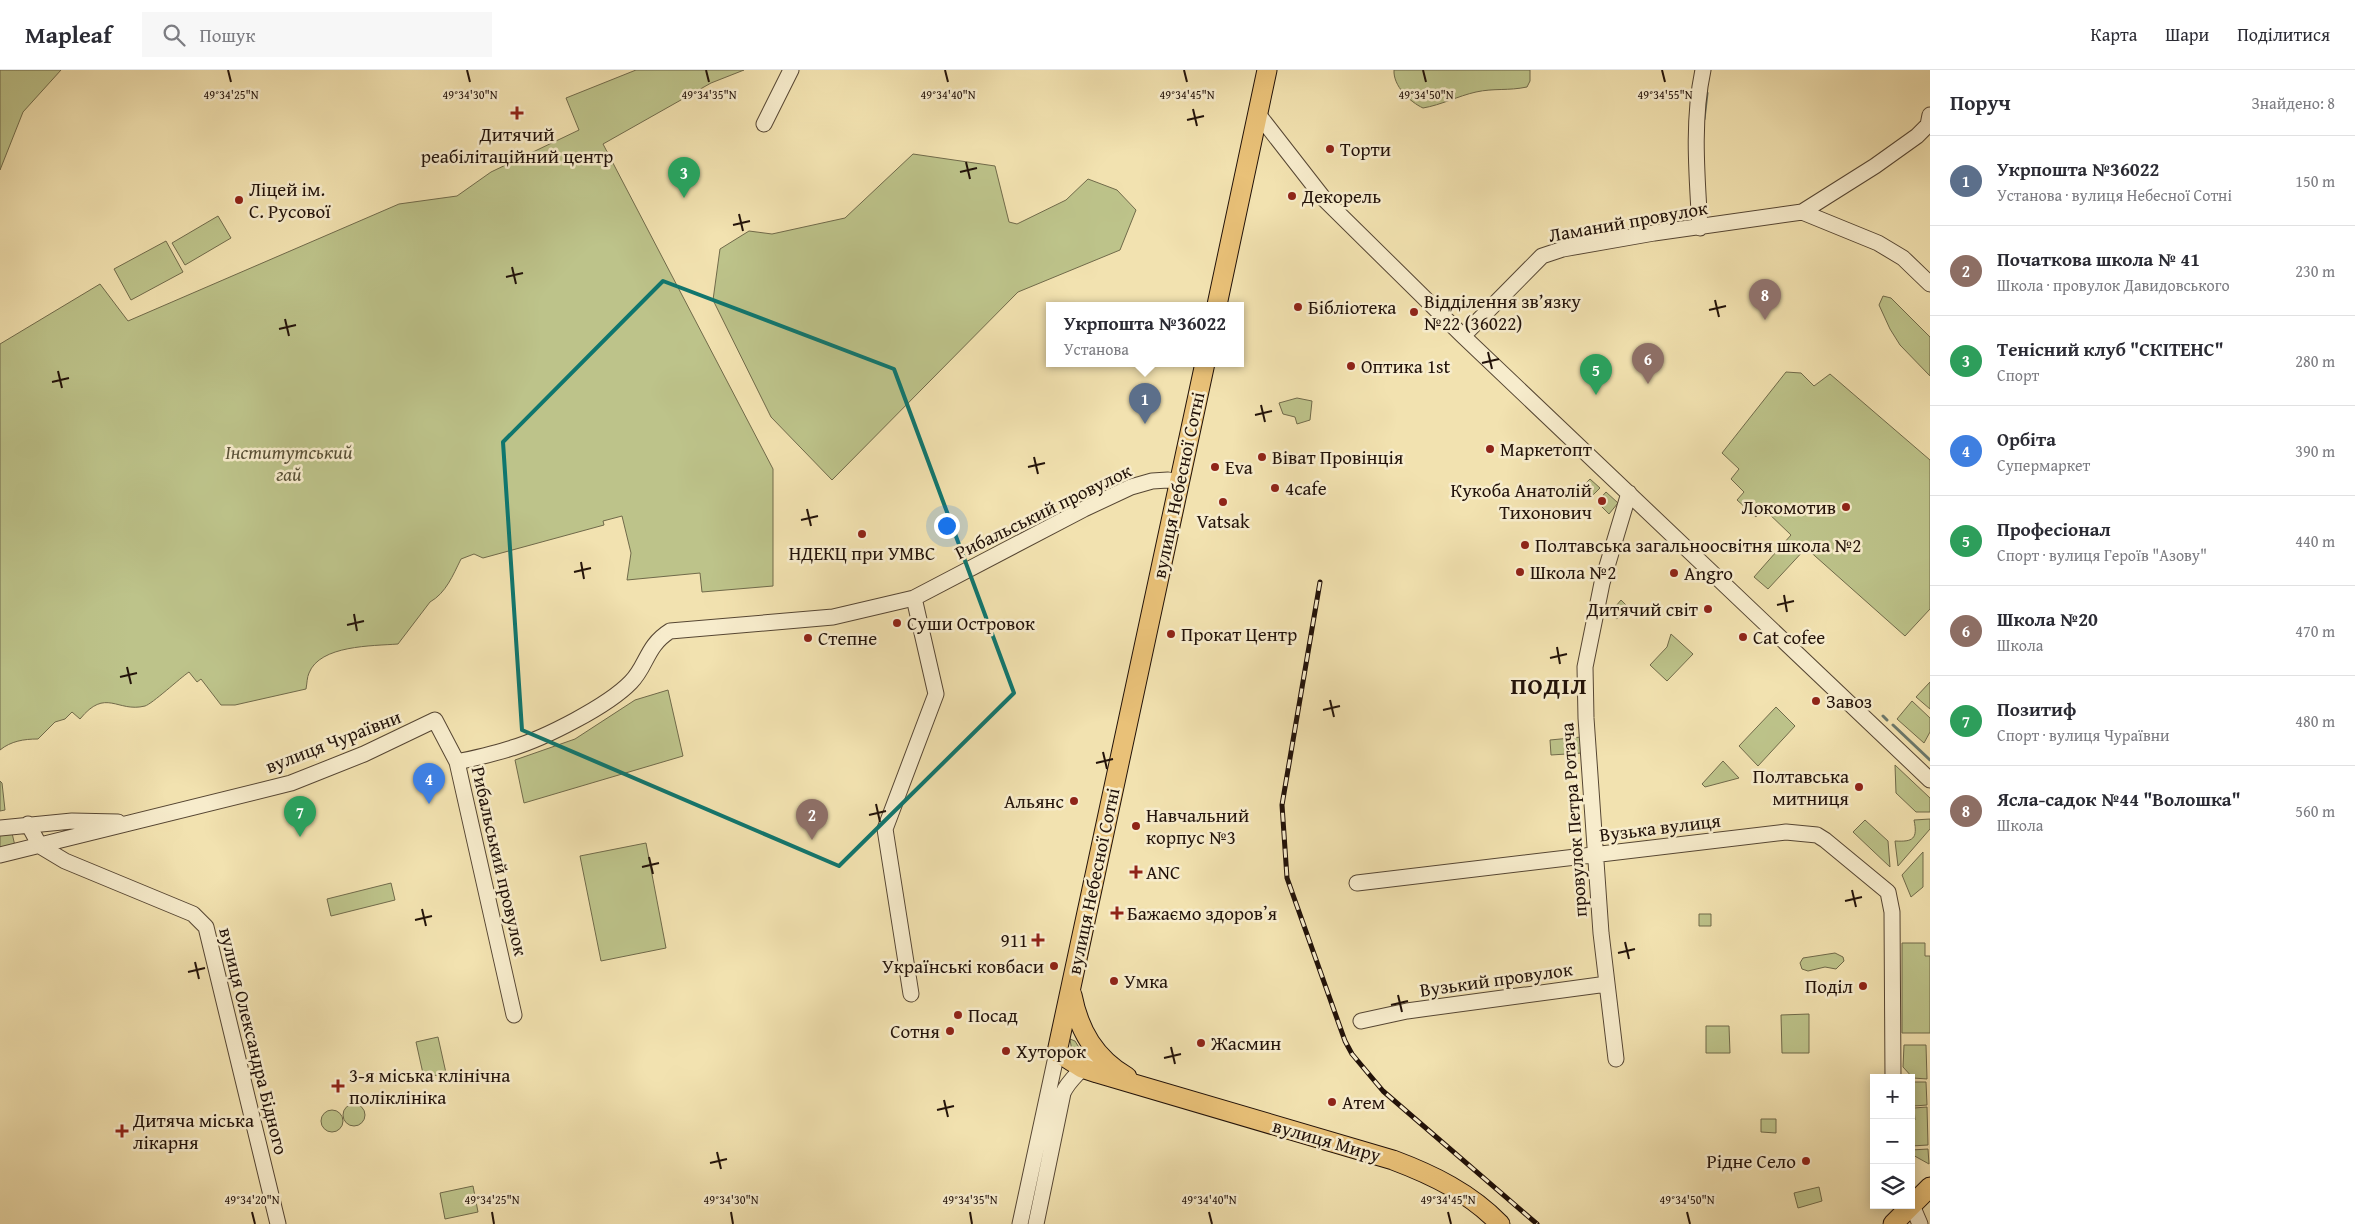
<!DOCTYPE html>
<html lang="uk">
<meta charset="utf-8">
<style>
body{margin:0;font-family:"Gentium Book Plus",serif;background:#f7f7f7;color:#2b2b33}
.controls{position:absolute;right:15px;bottom:15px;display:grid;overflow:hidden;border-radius:0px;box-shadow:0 2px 12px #0003}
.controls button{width:45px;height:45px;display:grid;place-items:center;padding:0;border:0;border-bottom:1px solid #e1e1e2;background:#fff;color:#2b2b33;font:25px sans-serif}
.you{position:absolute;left:946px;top:455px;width:18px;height:18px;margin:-12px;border:4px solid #fff;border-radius:50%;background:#1a73e8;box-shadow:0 0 0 8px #1a73e833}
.badge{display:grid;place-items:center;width:32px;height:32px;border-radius:50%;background:#0b8043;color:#fff;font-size:16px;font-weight:700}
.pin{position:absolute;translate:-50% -41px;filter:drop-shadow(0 1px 2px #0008)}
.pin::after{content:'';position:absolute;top:26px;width:18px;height:15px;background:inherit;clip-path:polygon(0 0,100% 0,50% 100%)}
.popup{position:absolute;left:1046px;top:232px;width:198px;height:65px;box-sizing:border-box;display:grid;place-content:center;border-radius:0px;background:#fff;filter:drop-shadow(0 1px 4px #0005);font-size:16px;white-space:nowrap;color:#7c7c81}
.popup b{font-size:19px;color:#2b2b33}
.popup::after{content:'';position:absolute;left:50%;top:100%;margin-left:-10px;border:10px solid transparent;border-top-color:#fff}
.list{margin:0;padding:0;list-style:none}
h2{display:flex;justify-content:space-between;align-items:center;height:65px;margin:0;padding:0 20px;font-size:21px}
h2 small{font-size:16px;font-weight:400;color:#7c7c81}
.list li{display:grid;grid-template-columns:32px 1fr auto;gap:15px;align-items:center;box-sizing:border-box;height:90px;padding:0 20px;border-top:1px solid #e1e1e2}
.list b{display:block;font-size:19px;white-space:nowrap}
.list p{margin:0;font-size:16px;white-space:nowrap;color:#7c7c81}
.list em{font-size:16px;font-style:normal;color:#7c7c81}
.icon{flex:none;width:28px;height:28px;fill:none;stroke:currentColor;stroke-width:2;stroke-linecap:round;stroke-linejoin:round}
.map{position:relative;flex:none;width:1930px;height:1154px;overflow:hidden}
header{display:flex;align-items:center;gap:30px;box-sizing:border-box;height:70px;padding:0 25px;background:#fff;border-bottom:1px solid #e1e1e2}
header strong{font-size:24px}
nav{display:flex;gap:28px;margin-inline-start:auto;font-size:18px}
.search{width:350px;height:45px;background:#f7f7f7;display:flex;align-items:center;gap:12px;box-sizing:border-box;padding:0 18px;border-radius:0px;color:#7c7c81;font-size:19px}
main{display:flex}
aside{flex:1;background:#fff}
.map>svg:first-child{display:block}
</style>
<header>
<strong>Mapleaf</strong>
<div class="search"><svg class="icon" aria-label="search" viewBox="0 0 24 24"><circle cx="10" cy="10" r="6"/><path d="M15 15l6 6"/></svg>Пошук</div>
<nav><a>Карта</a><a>Шари</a><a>Поділитися</a></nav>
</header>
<main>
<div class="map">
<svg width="1930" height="1154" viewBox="0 0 1930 1154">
<rect width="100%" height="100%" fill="#f2e2b0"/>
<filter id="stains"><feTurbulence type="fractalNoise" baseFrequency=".004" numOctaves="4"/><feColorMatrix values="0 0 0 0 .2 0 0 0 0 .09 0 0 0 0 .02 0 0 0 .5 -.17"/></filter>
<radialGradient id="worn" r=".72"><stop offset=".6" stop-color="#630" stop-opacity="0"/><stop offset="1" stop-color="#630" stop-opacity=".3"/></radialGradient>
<!-- green -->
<path fill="#bdc38a" stroke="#706a4a" d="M 0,0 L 61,0 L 23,42 L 0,100 Z
M 636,0 L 744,0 L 711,13 L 603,74 L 773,399 L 773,516 L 702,522 L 700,503 L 627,510 L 631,483 L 622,446 L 603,451 L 604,455 L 483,488 L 474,484 L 461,489 C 453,505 446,523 430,532 L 398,574 C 372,576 320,575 309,603 C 307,607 307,614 306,619 L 235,635 L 221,635 L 201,609 L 197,612 L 189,602 C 180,608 152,634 145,636 C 117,643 106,617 80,649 L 72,642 L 65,649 L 55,652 L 38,669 C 24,669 11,671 0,680 L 0,274 L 100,214 L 128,251 L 399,134 L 457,126 L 491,102 L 579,60 L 566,28 Z
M 1394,0 L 1530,0 L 1530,11 L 1527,17 C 1508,21 1494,18 1476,22 C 1458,26 1441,35 1423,38 C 1410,32 1393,16 1394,0 Z
M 913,84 L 995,96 L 1009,152 L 1017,154 L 1066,130 L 1088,109 L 1117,120 L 1136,140 L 1120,180 L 1018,222 L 832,410 L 771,347 L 713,230 L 720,179 L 749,161 L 772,164 L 845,148 Z
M 218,146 L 231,168 L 185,195 L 172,173 Z
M 166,171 L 183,202 L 131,230 L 114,199 Z
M 1883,226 L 1891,228 L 1930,267 L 1930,306 L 1900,275 L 1890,259 L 1879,235 Z
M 1786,302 L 1801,303 L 1814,316 L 1830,304 L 1930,390 L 1930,539 L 1905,566 L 1806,478 L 1768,519 L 1754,507 L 1791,465 L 1764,439 L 1756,447 L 1737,430 L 1744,422 L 1731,409 L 1739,399 L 1722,383 Z
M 1297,328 L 1312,331 L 1310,350 L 1297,354 L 1295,347 L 1283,344 L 1279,333 Z
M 1590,409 L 1600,418 L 1591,427 L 1581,418 Z
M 1606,422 L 1618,433 L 1609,444 L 1597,432 Z
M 1621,530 L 1627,536 L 1617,549 L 1610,543 Z
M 1671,564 L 1693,584 L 1667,611 L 1650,595 L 1667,577 Z
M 1930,612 L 1930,639 L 1916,627 Z
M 668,620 L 683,686 L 524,733 L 515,690 L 575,669 L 635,630 Z
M 1912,631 L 1930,648 L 1930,662 L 1924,673 L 1897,649 Z
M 1776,637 L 1795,656 L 1758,696 L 1739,676 Z
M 1581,667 L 1582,683 L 1551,685 L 1550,670 Z
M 1723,691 L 1739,708 L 1705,717 L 1702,714 Z
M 1895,695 L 1930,728 L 1930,742 L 1916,742 L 1896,723 Z
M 0,711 L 2,713 L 5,740 L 0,741 Z
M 1930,749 L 1930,759 L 1898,796 L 1895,771 C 1913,772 1918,769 1914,750 Z
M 1865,750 L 1888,771 L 1890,797 L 1853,762 Z
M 12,763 L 15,776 L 0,779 L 0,764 Z
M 646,773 L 666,878 L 601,891 L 580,786 Z
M 1923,782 L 1923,817 L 1911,827 L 1902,805 Z
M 391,813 L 395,830 L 331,846 L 327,829 Z
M 1699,844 L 1711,844 L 1711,856 L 1699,856 Z
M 1902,873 L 1925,873 L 1925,886 L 1930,886 L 1930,963 L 1902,963 Z
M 1835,883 L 1843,887 L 1844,891 L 1836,899 L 1825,897 L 1808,901 L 1802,899 L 1800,893 L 1803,888 Z
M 1809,944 L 1809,983 L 1782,983 L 1781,945 Z
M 1706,956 L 1729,956 L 1730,983 L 1706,983 Z
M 438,967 L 446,1003 L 424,1008 L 416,972 Z
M 1070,969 L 1075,971 L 1083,984 L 1083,988 L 1072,982 Z
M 1904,975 L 1926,975 L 1927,1009 L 1913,1008 L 1903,997 Z
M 1913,1012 L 1926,1012 L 1927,1035 L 1914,1036 Z
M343 1045a11 11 0 1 1 22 0a11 11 0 1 1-22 0Z
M 1927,1037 L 1928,1075 L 1911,1076 L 1911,1054 L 1915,1050 L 1914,1038 Z
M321 1051a11 11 0 1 1 22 0a11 11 0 1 1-22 0Z
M 1761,1049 L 1776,1049 L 1776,1063 L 1761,1062 Z
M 1928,1079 L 1929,1094 L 1911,1084 L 1911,1080 Z
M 473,1116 L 478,1142 L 445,1149 L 440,1123 Z
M 1819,1117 L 1822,1131 L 1798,1138 L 1794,1123 Z"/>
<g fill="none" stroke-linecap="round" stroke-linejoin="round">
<!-- stream -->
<path stroke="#6b796d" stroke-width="3" d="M 1704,49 L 1707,23
M 1883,646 L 1887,650
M 1893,655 L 1930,690"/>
<defs>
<path id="minor" d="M 1258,44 L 1325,130 L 1463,266 L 1930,710
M 764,54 L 791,0
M 1802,142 L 1878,173 L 1903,188 L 1930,214
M 1700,158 C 1697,106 1692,51 1703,0
M 1463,266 L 1542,186 L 1563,179 L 1654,163 L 1802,142 L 1875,96 L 1917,66 L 1928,55 L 1930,45
M 457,692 C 475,688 494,684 512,678 C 545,668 608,636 631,612 C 647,596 646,576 670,561 L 833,547 L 914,528 L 1084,439 L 1131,417 L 1152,411 L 1168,410 L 1179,412
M 28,754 L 40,776 L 65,791 L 193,844 L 206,857 L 278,1154
M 0,758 L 72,751 L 118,752
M 0,785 L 291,713 L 364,684 L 435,650 L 457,692 L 514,945
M 1357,813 L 1786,762 L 1817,765 L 1825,770 L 1888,822 L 1892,842 L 1893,1008
M 911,924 L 885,759 L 936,624 L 914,528
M 1361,951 L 1407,941 L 1607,914
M 1616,989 L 1601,863 L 1586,648 L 1585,597 L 1602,513 L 1629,423
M 1911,1133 L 1920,1154
M 1020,1154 L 1057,982
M 1036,1154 L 1063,1023 C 1070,1006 1090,997 1093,979"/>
<path id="major" d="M 1217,235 L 1267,0
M 1205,293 L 1057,982 L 1082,998 L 1097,1003 L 1393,1090 C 1433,1105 1470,1123 1500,1154
M 1072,925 C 1079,961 1095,988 1127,1007
M 1893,1154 L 1930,1117"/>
</defs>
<!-- minor casing -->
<use href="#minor" stroke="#564633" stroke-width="17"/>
<!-- major casing -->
<use href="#major" stroke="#221209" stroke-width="21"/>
<!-- minor -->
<use href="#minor" stroke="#f7eccc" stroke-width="15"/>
<!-- major -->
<use href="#major" stroke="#e9c178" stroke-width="19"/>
<defs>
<path id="rail" d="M 1320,512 L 1282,735 L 1287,808 L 1345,971 L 1352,984 L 1383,1021 L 1537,1154"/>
</defs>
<!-- rail casing -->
<use href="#rail" stroke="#221209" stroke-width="5"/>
<!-- rail -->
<use href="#rail" stroke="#f7eccc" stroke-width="3" stroke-dasharray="9" stroke-linecap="butt"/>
</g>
<!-- marked area -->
<path fill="none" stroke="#0f766e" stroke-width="4" stroke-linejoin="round" d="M 663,211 L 894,299 L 1014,623 L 839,796 L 522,660 L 503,372 Z"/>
<!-- ticks -->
<path fill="none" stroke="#221209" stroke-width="2" d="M 228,0 L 231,12M 467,0 L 470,12M 706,0 L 709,12M 945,0 L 948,12M 1184,0 L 1187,12M 1423,0 L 1426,12M 1662,0 L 1665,12M 1193,39 L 1197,56M 1187,50 L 1204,46M 966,92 L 970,109M 960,102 L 977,98M 739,144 L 743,161M 733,155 L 750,151M 512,197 L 516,214M 506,207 L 523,203M 1715,230 L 1719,247M 1709,240 L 1726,236M 285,249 L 289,266M 279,259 L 296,255M 1488,282 L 1492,299M 1482,293 L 1499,289M 58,301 L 62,318M 52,312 L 69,308M 1261,335 L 1265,352M 1255,345 L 1272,341M 1034,387 L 1038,404M 1028,397 L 1045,393M 807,439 L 811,456M 801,450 L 818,446M 581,492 L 584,509M 574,502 L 591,498M 1784,525 L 1787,542M 1777,535 L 1794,531M 354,544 L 357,561M 347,555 L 364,551M 1557,577 L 1560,594M 1550,588 L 1567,584M 127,597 L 131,614M 120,607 L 137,603M 1330,630 L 1334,647M 1323,640 L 1340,636M 1103,682 L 1107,699M 1096,693 L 1113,689M 876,734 L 880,752M 869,745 L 886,741M 649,787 L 653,804M 642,797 L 659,793M 1852,820 L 1856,837M 1845,831 L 1862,827M 422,839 L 426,856M 415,850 L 432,846M 1625,872 L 1629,889M 1618,883 L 1635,879M 195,892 L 199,909M 188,902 L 205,898M 1398,925 L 1402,942M 1391,935 L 1408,931M 1171,977 L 1175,994M 1164,988 L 1181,984M 944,1030 L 948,1047M 937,1040 L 954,1036M 717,1082 L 721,1099M 710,1093 L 727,1089M 252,1142 L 255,1154M 492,1142 L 494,1154M 731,1142 L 733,1154M 970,1142 L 972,1154M 1209,1142 L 1212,1154M 1448,1142 L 1451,1154M 1687,1142 L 1690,1154"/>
<!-- markers -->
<g fill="#8f2418" stroke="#f7eccc" stroke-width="2">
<path d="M514.5 35.5h5v5h5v5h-5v5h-5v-5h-5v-5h5z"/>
<circle cx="1330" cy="79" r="5"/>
<circle cx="1292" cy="126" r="5"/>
<circle cx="239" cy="130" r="5"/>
<circle cx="1298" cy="237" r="5"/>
<circle cx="1414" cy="242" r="5"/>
<circle cx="1351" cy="296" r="5"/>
<circle cx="1490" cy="379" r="5"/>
<circle cx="1262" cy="387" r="5"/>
<circle cx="1215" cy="397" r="5"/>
<circle cx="1275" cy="418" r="5"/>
<circle cx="1602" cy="431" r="5"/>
<circle cx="1223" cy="432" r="5"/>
<circle cx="1846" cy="437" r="5"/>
<circle cx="862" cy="464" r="5"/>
<circle cx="1525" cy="475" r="5"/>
<circle cx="1520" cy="502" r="5"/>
<circle cx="1674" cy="503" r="5"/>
<circle cx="1708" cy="539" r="5"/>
<circle cx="897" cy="553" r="5"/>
<circle cx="1171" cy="564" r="5"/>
<circle cx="1743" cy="567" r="5"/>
<circle cx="808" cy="568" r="5"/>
<circle cx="1816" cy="631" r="5"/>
<circle cx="1859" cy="717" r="5"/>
<circle cx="1074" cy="731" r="5"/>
<circle cx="1136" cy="756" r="5"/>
<path d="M1133.5 794.5h5v5h5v5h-5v5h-5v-5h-5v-5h5z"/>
<path d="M1114.5 835.5h5v5h5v5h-5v5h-5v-5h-5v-5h5z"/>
<path d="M1035.5 862.5h5v5h5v5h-5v5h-5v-5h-5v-5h5z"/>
<circle cx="1054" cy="896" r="5"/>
<circle cx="1114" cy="911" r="5"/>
<circle cx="1863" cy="916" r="5"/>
<circle cx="958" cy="945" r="5"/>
<circle cx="950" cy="961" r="5"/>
<circle cx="1201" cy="973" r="5"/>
<circle cx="1006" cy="981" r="5"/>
<path d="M335.5 1008.5h5v5h5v5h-5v5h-5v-5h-5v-5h5z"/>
<circle cx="1332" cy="1032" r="5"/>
<path d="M119.5 1053.5h5v5h5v5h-5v5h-5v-5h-5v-5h5z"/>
<circle cx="1806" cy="1091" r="5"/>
</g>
<g text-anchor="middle" stroke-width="5" stroke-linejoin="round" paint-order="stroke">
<!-- poi labels -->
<g font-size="19" fill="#221209" stroke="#f7eccc" text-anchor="start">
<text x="517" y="71" text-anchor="middle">Дитячий<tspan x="517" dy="22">реабілітаційний центр</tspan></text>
<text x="1340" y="86">Торти</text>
<text x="249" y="126">Ліцей ім.<tspan x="249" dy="22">С. Русової</tspan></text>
<text x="1302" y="133">Декорель</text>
<text x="1424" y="238">Відділення зв’язку<tspan x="1424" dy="22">№22 (36022)</tspan></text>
<text x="1308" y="244">Бібліотека</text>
<text x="1361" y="303">Оптика 1st</text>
<text x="1500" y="386">Маркетопт</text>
<text x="1272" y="394">Віват Провінція</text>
<text x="1225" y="404">Eva</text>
<text x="1285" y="425">4cafe</text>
<text x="1592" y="427" text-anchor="end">Кукоба Анатолій<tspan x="1592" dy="22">Тихонович</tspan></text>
<text x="1836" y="444" text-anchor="end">Локомотив</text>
<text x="1223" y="458" text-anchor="middle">Vatsak</text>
<text x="1535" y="482">Полтавська загальноосвітня школа №2</text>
<text x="862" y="490" text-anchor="middle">НДЕКЦ при УМВС</text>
<text x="1530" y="509">Школа №2</text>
<text x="1684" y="510">Angro</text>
<text x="1698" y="546" text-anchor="end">Дитячий світ</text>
<text x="907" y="560">Суши Островок</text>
<text x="1181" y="571">Прокат Центр</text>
<text x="1753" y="574">Cat cofee</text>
<text x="818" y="575">Степне</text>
<text x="1826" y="638">Завоз</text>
<text x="1849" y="713" text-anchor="end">Полтавська<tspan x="1849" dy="22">митниця</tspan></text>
<text x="1064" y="738" text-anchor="end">Альянс</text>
<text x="1146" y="752">Навчальний<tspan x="1146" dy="22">корпус №3</tspan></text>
<text x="1146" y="809">ANC</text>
<text x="1127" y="850">Бажаємо здоровʼя</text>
<text x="1028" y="877" text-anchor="end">911</text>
<text x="1044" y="903" text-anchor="end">Українські ковбаси</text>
<text x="1124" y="918">Умка</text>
<text x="1853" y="923" text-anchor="end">Поділ</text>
<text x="968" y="952">Посад</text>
<text x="940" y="968" text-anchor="end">Сотня</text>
<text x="1211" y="980">Жасмин</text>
<text x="1016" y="988">Хуторок</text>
<text x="349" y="1012">3-я міська клінічна<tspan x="349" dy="22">поліклініка</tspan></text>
<text x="1342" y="1039">Атем</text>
<text x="133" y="1057">Дитяча міська<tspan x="133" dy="22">лікарня</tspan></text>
<text x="1796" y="1098" text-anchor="end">Рідне Село</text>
</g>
<!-- street labels -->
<g font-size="19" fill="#221209" stroke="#f7eccc">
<text transform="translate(1628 151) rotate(-10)" y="7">Ламаний провулок</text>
<text transform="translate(1178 415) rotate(-78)" y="7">вулиця Небесної Сотні</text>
<text transform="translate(1043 441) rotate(-26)" y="7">Рибальський провулок</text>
<text transform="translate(333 671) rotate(-21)" y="7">вулиця Чураївни</text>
<text transform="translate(1573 750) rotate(-94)" y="7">провулок Петра Ротача</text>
<text transform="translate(1660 757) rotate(-7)" y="7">Вузька вулиця</text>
<text transform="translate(500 791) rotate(77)" y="7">Рибальський провулок</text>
<text transform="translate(1093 811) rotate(-78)" y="7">вулиця Небесної Сотні</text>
<text transform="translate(1496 909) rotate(-8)" y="7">Вузький провулок</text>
<text transform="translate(254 971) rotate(76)" y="7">вулиця Олександра Бідного</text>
<text transform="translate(1327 1070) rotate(16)" y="7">вулиця Миру</text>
</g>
<!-- park labels -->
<g font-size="19" font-style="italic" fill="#585036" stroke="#f7eccc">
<text x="289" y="389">Інститутський<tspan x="289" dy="22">гай</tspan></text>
</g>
<!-- district labels -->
<g font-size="24" font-weight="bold" letter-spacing="1" fill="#221209" stroke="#f7eccc">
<text x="1549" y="624">ПОДІЛ</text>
</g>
</g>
<g font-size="12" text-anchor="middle" fill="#221209" stroke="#f7eccc" stroke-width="5" stroke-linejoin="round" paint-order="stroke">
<text x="231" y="29">49°34'25"N</text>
<text x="470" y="29">49°34'30"N</text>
<text x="709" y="29">49°34'35"N</text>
<text x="948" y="29">49°34'40"N</text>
<text x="1187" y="29">49°34'45"N</text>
<text x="1426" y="29">49°34'50"N</text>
<text x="1665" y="29">49°34'55"N</text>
<text x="252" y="1134">49°34'20"N</text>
<text x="492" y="1134">49°34'25"N</text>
<text x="731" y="1134">49°34'30"N</text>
<text x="970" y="1134">49°34'35"N</text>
<text x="1209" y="1134">49°34'40"N</text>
<text x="1448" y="1134">49°34'45"N</text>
<text x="1687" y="1134">49°34'50"N</text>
</g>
<rect width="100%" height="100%" filter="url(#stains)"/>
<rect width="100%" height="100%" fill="url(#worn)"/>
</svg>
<div class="controls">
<button>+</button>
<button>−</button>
<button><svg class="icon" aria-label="layers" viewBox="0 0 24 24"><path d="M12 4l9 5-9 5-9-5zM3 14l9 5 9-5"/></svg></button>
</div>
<div class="you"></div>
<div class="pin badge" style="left:1145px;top:354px;background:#5c6f8a">1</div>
<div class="popup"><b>Укрпошта №36022</b>Установа</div>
<div class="pin badge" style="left:812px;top:770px;background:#8d6e63">2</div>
<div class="pin badge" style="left:684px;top:128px;background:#2e9e5b">3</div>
<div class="pin badge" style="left:429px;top:734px;background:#3f7fe0">4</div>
<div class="pin badge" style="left:1596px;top:325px;background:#2e9e5b">5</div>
<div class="pin badge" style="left:1648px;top:314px;background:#8d6e63">6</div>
<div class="pin badge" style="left:300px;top:767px;background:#2e9e5b">7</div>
<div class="pin badge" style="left:1765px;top:250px;background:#8d6e63">8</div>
</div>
<aside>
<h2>Поруч<small>Знайдено: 8</small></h2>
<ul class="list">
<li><span class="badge" style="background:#5c6f8a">1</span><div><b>Укрпошта №36022</b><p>Установа · вулиця Небесної Сотні</p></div><em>150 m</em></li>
<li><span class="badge" style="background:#8d6e63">2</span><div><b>Початкова школа № 41</b><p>Школа · провулок Давидовського</p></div><em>230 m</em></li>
<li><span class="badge" style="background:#2e9e5b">3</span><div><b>Тенісний клуб &quot;СКІТЕНС&quot;</b><p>Спорт</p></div><em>280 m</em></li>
<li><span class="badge" style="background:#3f7fe0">4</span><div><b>Орбіта</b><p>Супермаркет</p></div><em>390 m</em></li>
<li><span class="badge" style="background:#2e9e5b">5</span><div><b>Професіонал</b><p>Спорт · вулиця Героїв &quot;Азову&quot;</p></div><em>440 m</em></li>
<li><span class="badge" style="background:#8d6e63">6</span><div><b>Школа №20</b><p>Школа</p></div><em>470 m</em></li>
<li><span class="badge" style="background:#2e9e5b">7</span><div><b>Позитиф</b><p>Спорт · вулиця Чураївни</p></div><em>480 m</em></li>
<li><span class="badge" style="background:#8d6e63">8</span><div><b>Ясла-садок №44 &quot;Волошка&quot;</b><p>Школа</p></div><em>560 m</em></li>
</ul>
</aside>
</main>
